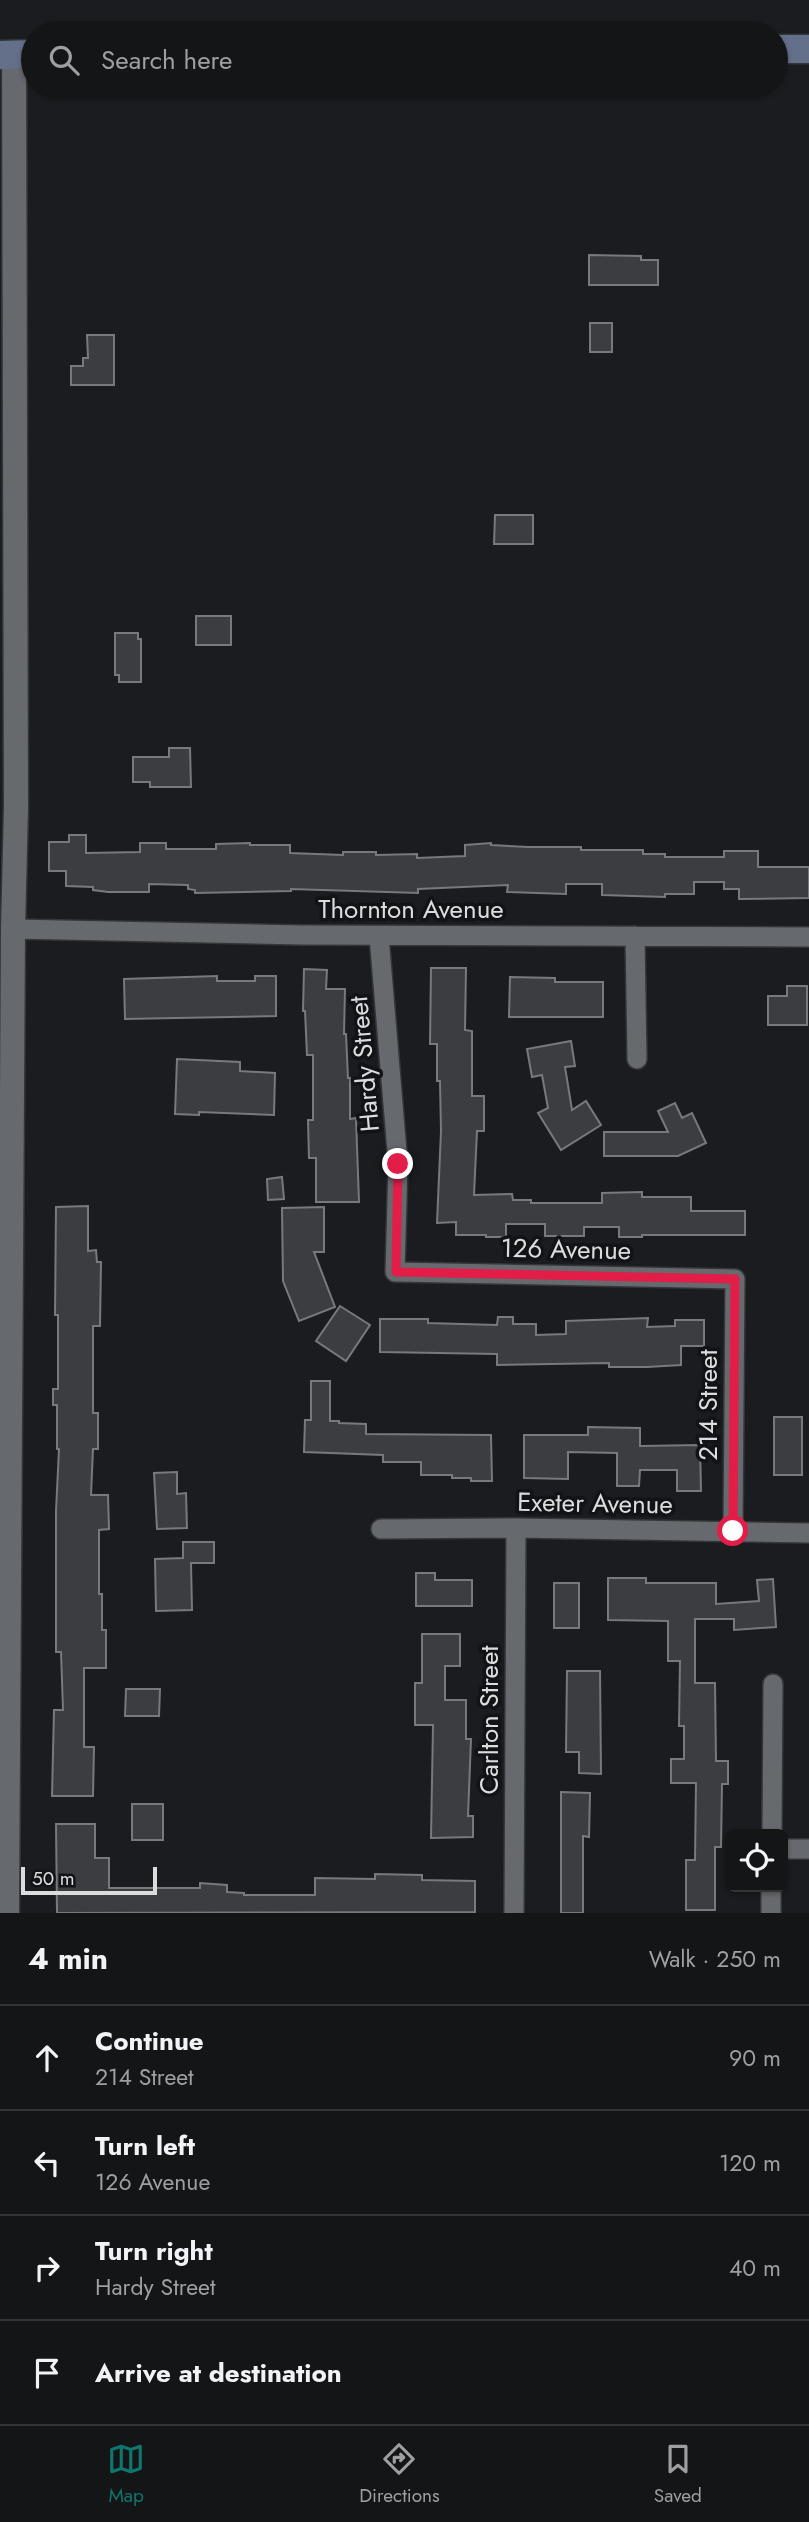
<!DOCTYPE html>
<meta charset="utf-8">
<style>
body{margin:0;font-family:Jost,sans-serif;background:#212224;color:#f1f3f6}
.controls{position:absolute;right:21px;bottom:21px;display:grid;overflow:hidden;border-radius:10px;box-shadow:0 2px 5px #0004}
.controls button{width:63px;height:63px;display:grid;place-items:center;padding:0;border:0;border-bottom:2px solid #333436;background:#141517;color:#f1f3f6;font:35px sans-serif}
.scale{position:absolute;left:21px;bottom:18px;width:136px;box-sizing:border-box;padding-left:7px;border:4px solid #dbdcde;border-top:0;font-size:19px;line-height:24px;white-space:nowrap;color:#dbdcde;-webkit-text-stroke:5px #111316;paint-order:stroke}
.stop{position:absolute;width:21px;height:21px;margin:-16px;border:5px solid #e11d48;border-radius:50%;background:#fff}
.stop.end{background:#e11d48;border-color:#fff;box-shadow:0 2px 7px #0008}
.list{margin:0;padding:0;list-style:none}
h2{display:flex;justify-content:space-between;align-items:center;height:91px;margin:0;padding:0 28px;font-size:30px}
h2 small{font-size:23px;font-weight:400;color:#9d9fa1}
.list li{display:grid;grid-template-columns:46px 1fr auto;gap:21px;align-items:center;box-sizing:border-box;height:105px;padding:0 28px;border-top:2px solid #333436}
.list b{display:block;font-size:26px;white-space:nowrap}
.list p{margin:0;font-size:23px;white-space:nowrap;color:#9d9fa1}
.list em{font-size:23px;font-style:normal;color:#9d9fa1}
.icon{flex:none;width:38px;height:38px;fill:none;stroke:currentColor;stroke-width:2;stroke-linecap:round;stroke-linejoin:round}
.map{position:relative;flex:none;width:809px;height:1913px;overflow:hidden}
.search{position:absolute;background:#141517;box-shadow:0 2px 5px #0004;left:21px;right:21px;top:21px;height:77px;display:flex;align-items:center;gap:18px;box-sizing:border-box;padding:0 24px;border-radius:38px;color:#9d9fa1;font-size:26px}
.sheet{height:511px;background:#141517}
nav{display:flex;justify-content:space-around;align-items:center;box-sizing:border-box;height:98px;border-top:2px solid #333436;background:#141517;font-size:19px;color:#9d9fa1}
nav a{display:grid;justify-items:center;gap:4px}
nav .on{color:#0f766e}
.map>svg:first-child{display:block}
</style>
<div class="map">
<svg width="809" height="1913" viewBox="0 0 809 1913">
<rect width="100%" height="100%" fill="#1a1c1f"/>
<!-- building -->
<path fill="#3c3d41" stroke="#77797d" stroke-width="2" d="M 589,255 L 641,256 L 641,260 L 658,260 L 658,285 L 589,285 Z
M 590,323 L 612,323 L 612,352 L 590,352 Z
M 87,335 L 114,335 L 114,385 L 71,385 L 71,366 L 83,366 L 83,358 L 88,358 Z
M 495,515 L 533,515 L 533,544 L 494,544 Z
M 196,616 L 231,616 L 231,645 L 196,645 Z
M 115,633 L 138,633 L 138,639 L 141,639 L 141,682 L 119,682 L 119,675 L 115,675 Z
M 169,748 L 190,748 L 191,787 L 150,787 L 150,782 L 133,782 L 133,757 L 169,757 Z
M 69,835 L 86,835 L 86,853 L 140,852 L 140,843 L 166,843 L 166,849 L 216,849 L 216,844 L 250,843 L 250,845 L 290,845 L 290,853 L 343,855 L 343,852 L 376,852 L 376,855 L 417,854 L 417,858 L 465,856 L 465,845 L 491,843 L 491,845 L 528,847 L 581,847 L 581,850 L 643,850 L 643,854 L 665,854 L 665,857 L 724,857 L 724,851 L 758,851 L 758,867 L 809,867 L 809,898 L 739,899 L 739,889 L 724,889 L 724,882 L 694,882 L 694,894 L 665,894 L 665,897 L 602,895 L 602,884 L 566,884 L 566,894 L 507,892 L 508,885 L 418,889 L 418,893 L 291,889 L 291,891 L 195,893 L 195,890 L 188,889 L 188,885 L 149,884 L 149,892 L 108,892 L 93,890 L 93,887 L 66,886 L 66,871 L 49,871 L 49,842 L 69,842 Z
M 431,968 L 466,968 L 465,1030 L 472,1031 L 472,1096 L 484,1096 L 484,1131 L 477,1131 L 474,1195 L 512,1194 L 513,1200 L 531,1200 L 531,1203 L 602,1203 L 602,1193 L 642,1192 L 642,1197 L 691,1197 L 691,1211 L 745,1211 L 745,1235 L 642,1235 L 642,1237 L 619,1237 L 619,1227 L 584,1227 L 584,1236 L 545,1236 L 545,1224 L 506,1224 L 506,1237 L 486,1237 L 486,1235 L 456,1235 L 456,1222 L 437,1223 L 441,1131 L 440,1081 L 437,1081 L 437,1044 L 430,1044 Z
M 304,969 L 327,970 L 326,989 L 345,989 L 344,1034 L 346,1034 L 348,1078 L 350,1078 L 350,1119 L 356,1118 L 359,1202 L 316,1202 L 316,1158 L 309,1158 L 308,1120 L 313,1120 L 313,1055 L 307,1055 L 305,1011 L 303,1011 Z
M 217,976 L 217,981 L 255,981 L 255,976 L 276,976 L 276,1016 L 125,1019 L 124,979 Z
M 510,977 L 555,978 L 555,982 L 603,982 L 603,1017 L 509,1017 Z
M 787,986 L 807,986 L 807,1025 L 768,1025 L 768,996 L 787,996 Z
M 571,1041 L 575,1066 L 565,1067 L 572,1110 L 586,1101 L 601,1125 L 561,1150 L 538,1113 L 548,1108 L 542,1075 L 532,1077 L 527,1049 Z
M 177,1059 L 240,1062 L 240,1071 L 275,1073 L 274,1115 L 199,1112 L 199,1115 L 175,1114 Z
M 675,1103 L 682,1118 L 692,1113 L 706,1143 L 678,1156 L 604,1156 L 604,1132 L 668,1132 L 658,1111 Z
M 282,1177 L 284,1199 L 268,1200 L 267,1179 Z
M 88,1206 L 88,1251 L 96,1250 L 97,1262 L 101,1262 L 100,1326 L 93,1326 L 93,1413 L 98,1413 L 98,1449 L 93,1449 L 91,1495 L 108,1495 L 109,1529 L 99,1530 L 99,1594 L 102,1594 L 102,1630 L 106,1630 L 106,1668 L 84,1668 L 84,1747 L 94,1747 L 93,1796 L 52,1796 L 54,1710 L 63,1710 L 61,1652 L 56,1652 L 56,1511 L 59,1449 L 57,1449 L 57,1405 L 53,1405 L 53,1389 L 58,1389 L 58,1315 L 55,1315 L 56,1207 Z
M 324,1207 L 324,1252 L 314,1252 L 335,1307 L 299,1321 L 283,1281 L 282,1208 Z
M 340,1306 L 370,1325 L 346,1361 L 316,1341 Z
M 498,1317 L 513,1317 L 513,1324 L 536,1324 L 536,1335 L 566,1334 L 566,1321 L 648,1318 L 647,1327 L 675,1326 L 675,1320 L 704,1320 L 704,1346 L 681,1346 L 681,1365 L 647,1367 L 609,1367 L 609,1363 L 497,1365 L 497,1354 L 380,1352 L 380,1319 L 428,1319 L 428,1323 L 497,1325 Z
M 311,1381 L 330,1381 L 330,1421 L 339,1421 L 339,1423 L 366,1424 L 366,1434 L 491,1435 L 492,1481 L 471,1481 L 471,1478 L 452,1478 L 452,1475 L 421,1475 L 421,1462 L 383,1462 L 383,1455 L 304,1452 L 305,1420 L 311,1420 Z
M 774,1417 L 802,1417 L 802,1475 L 774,1475 Z
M 588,1427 L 640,1428 L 640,1446 L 700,1445 L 701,1491 L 677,1491 L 677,1470 L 640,1470 L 639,1486 L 617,1486 L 617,1453 L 568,1452 L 568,1479 L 524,1478 L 524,1435 L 588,1435 Z
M 177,1472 L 177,1494 L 186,1493 L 187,1528 L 157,1529 L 154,1473 Z
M 183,1542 L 214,1542 L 214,1563 L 191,1563 L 192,1610 L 156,1611 L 155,1559 L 183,1558 Z
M 416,1573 L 435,1573 L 435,1580 L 472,1580 L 472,1606 L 416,1606 Z
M 608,1578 L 646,1578 L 646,1583 L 716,1583 L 716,1604 L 759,1601 L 757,1580 L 773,1579 L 776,1627 L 734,1630 L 734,1619 L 695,1619 L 695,1683 L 715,1683 L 716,1761 L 728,1761 L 728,1784 L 722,1784 L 721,1847 L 715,1847 L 715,1910 L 686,1910 L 686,1860 L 695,1860 L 696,1783 L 671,1783 L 671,1759 L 684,1759 L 684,1726 L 679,1726 L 680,1661 L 668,1661 L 668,1621 L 608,1620 Z
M 554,1583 L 579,1583 L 579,1628 L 554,1628 Z
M 422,1634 L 460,1634 L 460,1666 L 445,1666 L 445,1700 L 466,1700 L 466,1739 L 471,1739 L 468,1816 L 473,1816 L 473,1837 L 431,1838 L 433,1725 L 415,1725 L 415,1683 L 422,1683 Z
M 567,1671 L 600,1671 L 601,1774 L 579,1773 L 579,1752 L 566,1752 Z
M 126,1689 L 160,1689 L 159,1716 L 125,1716 Z
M 561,1792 L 590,1793 L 589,1837 L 583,1836 L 583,1913 L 561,1913 Z
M 132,1804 L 163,1804 L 163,1840 L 132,1840 Z
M 56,1824 L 95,1824 L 95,1858 L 109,1858 L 109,1888 L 200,1888 L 200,1883 L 227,1885 L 227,1892 L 244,1893 L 244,1895 L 315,1895 L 315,1878 L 375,1879 L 375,1874 L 422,1875 L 422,1880 L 475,1881 L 475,1912 L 57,1913 Z"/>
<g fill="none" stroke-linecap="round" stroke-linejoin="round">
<defs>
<path id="minor" d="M 13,929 L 302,935 L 809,937
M 379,936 L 398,1164 L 395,1272 L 735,1279 L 733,1531
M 635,936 L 637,1059
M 381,1529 L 516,1528 L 809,1533
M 772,1834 L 773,1684
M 783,1849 L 809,1849
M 514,1913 L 516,1528
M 771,1913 L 771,1887"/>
<path id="tertiary" d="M 7,1913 L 13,929 L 16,807 L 14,55"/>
<path id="secondary" d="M 776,49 L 809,49
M 0,55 L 33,54"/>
</defs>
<!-- minor casing -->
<use href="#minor" stroke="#343538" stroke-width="22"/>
<!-- tertiary casing -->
<use href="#tertiary" stroke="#343538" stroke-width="27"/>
<!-- secondary casing -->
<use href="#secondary" stroke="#343538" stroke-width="31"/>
<!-- minor -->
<use href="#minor" stroke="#66696d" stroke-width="19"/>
<!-- tertiary -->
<use href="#tertiary" stroke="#66696d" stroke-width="24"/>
<!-- secondary -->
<use href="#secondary" stroke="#64708a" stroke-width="28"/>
</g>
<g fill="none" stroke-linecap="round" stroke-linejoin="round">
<!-- route -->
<path stroke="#e11d48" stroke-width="9" d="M 398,1164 L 396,1272 L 735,1279 L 733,1531"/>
</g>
<g text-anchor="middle" stroke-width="7" stroke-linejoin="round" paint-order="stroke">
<!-- street labels -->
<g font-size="26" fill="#dbdcde" stroke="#111316">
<text x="411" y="918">Thornton Avenue</text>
<text transform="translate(364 1064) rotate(-95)" y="9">Hardy Street</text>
<text transform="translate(566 1249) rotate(1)" y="9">126 Avenue</text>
<text transform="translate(708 1405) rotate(-90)" y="9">214 Street</text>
<text transform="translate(595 1503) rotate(1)" y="9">Exeter Avenue</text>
<text transform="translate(489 1720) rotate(-90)" y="9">Carlton Street</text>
</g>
</g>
</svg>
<div class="controls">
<button><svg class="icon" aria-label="locate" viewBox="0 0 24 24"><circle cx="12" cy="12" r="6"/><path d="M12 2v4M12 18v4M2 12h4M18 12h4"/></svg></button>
</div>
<div class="scale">50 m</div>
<div class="stop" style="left:733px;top:1531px"></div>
<div class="stop end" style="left:398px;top:1164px"></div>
<div class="search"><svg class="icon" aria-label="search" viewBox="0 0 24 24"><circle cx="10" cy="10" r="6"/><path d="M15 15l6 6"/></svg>Search here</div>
</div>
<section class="sheet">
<h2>4 min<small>Walk · 250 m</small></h2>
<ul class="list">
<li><svg class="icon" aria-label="ahead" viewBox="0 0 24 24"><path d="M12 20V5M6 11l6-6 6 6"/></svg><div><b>Continue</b><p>214 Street</p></div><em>90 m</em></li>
<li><svg class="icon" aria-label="left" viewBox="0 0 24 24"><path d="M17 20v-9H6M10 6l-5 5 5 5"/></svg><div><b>Turn left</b><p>126 Avenue</p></div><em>120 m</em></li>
<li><svg class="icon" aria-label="right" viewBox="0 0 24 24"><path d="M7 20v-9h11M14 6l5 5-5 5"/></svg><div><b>Turn right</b><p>Hardy Street</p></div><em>40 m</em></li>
<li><svg class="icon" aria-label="arrive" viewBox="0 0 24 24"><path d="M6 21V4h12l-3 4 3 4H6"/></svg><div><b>Arrive at destination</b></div></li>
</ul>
</section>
<nav>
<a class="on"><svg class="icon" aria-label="map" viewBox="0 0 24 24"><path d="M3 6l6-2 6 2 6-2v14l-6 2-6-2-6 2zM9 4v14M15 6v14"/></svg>Map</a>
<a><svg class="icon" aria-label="directions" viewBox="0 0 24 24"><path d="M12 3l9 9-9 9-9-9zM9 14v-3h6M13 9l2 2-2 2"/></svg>Directions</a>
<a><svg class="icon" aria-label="saved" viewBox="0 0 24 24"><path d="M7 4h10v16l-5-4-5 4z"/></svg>Saved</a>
</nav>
